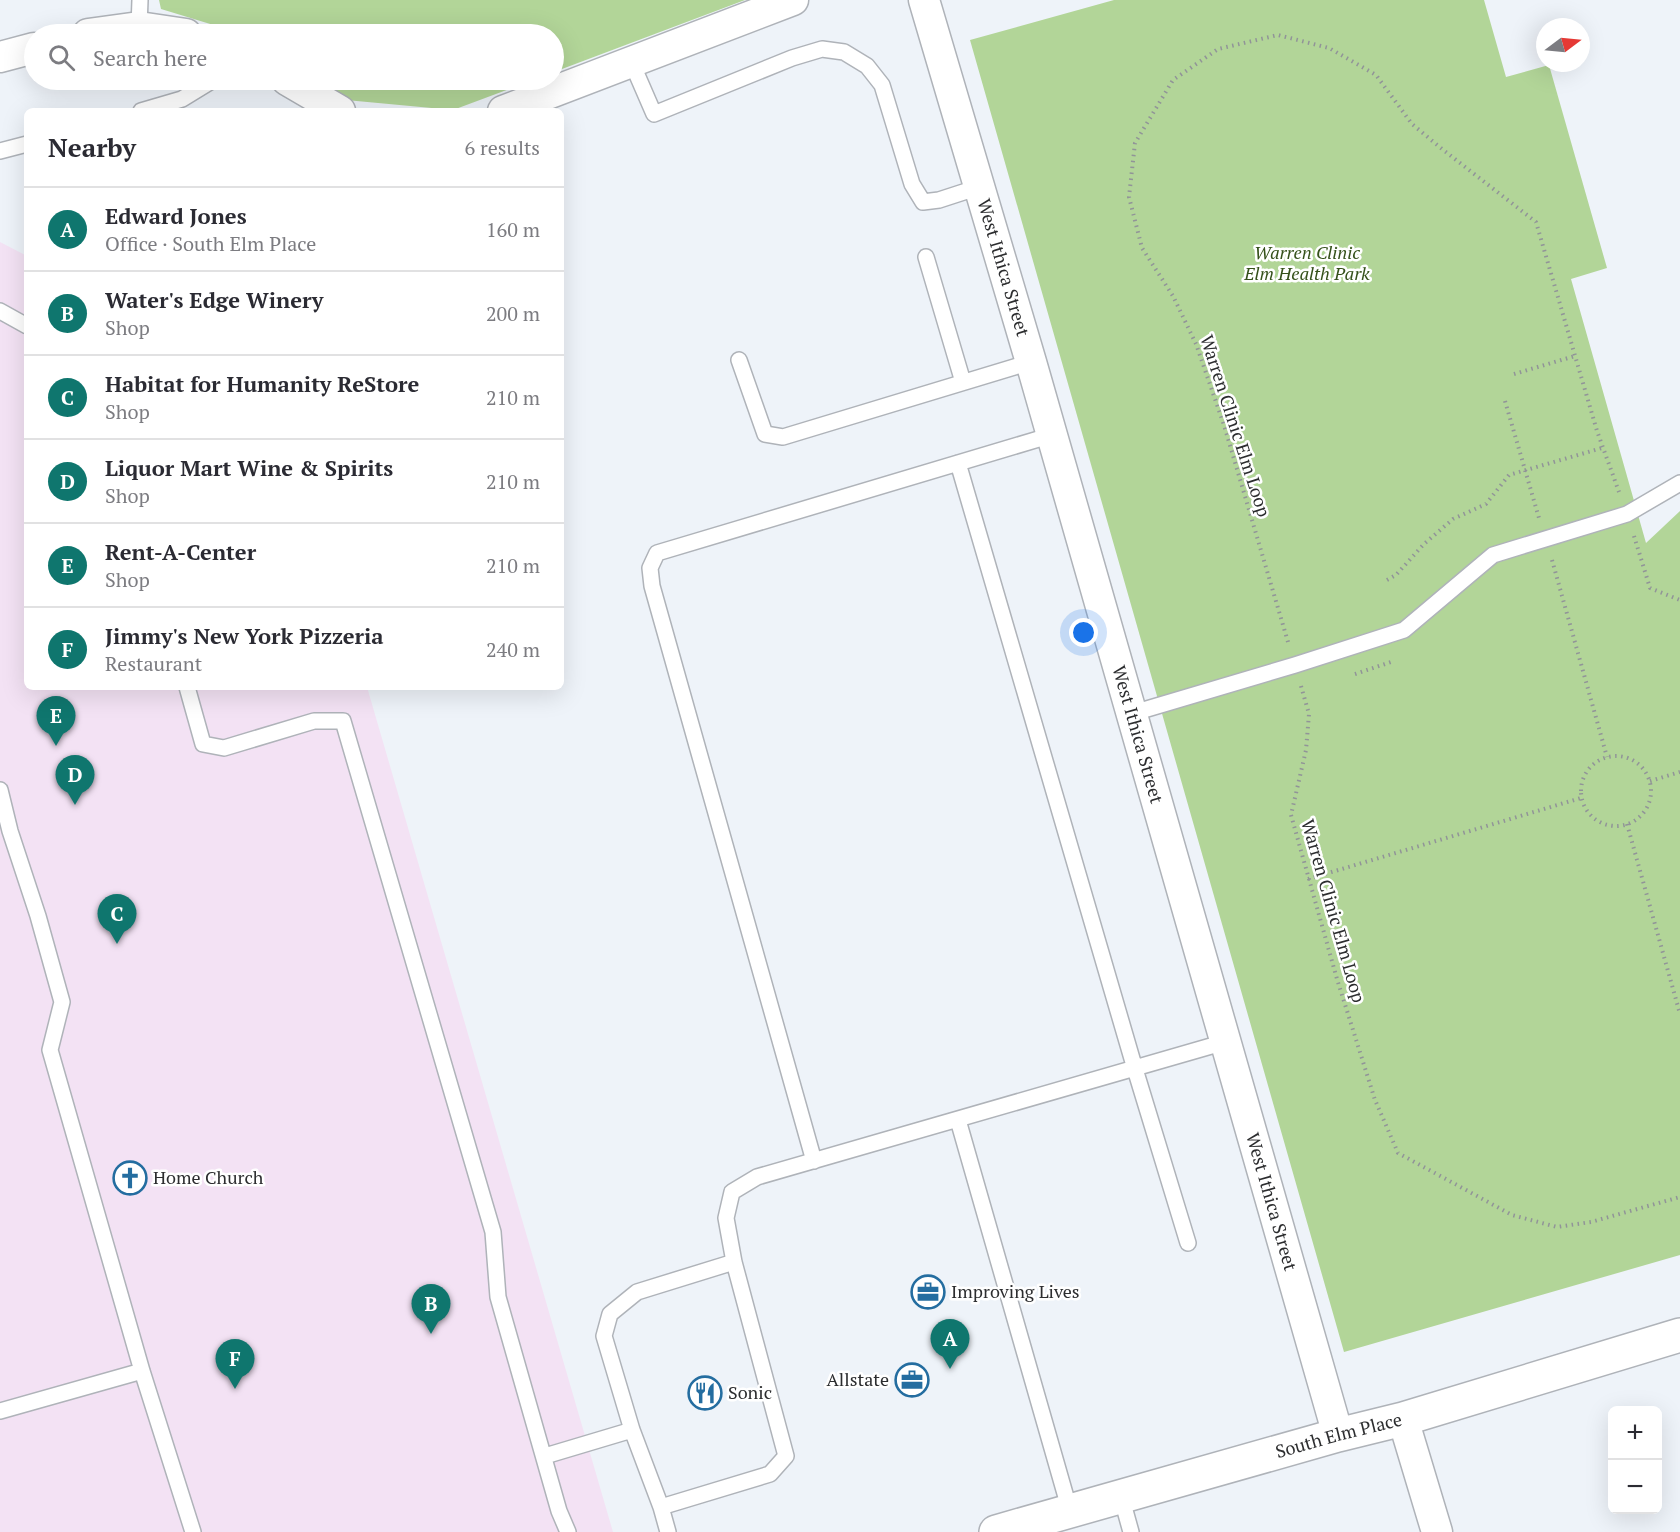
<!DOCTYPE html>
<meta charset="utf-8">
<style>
body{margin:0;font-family:"PT Serif",serif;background:#f2f2f3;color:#2b2b33}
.controls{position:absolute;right:18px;bottom:18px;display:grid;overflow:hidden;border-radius:9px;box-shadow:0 6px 24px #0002}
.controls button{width:54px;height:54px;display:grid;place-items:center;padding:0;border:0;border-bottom:2px solid #e1e1e2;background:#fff;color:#2b2b33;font:30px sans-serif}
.compass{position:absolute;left:1536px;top:18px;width:54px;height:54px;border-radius:50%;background:#fff;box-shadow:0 6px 24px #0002;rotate:74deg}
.you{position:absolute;left:1084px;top:633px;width:21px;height:21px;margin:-15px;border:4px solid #fff;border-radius:50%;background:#1a73e8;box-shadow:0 0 0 9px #1a73e833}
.badge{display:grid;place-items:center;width:39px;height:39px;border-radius:50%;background:#0f766e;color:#fff;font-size:20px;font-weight:700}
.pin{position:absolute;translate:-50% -50px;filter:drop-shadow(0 2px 3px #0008)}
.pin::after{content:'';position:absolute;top:32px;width:21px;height:18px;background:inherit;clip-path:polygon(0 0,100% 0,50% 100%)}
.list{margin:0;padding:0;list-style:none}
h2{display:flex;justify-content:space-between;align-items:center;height:78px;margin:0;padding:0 24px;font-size:26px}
h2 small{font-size:20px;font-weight:400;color:#7c7c81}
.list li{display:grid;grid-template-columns:39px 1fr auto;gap:18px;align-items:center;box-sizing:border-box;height:84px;padding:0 24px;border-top:2px solid #e1e1e2}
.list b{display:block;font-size:22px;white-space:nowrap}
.list p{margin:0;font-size:20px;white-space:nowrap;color:#7c7c81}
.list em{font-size:20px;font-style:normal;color:#7c7c81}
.icon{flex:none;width:33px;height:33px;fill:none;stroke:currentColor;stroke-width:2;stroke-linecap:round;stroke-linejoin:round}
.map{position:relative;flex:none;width:1680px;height:1532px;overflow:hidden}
.search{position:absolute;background:#fff;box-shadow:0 6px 24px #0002;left:24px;top:24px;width:540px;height:66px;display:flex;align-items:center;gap:15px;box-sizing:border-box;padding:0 21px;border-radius:33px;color:#7c7c81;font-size:22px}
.panel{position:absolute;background:#fff;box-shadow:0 6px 24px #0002;left:24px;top:108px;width:540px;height:582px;border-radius:9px}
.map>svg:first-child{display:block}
</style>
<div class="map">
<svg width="1680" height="1532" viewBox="0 0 1680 1532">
<rect width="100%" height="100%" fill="#eef3f9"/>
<!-- commercial -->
<path fill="#f3e2f4" d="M 0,242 L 27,256 L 27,687 L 367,687 L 613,1532 L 0,1532 Z"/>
<!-- green -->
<path fill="#b2d598" d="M 159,0 L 745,0 L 554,72 L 554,34 L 243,34 L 161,9 Z
M 1114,0 L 1484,0 L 1506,77 L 1549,65 L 1607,268 L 1571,279 L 1646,543 L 1680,511 L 1680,1255 L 1344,1352 L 970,40 Z
M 314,80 L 533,80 L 453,110 L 346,100 Z"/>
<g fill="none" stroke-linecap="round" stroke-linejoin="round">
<defs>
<path id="service" d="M 139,27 L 140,0
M 631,61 L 654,114 L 792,58 L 822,49 L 844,52 L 867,66 L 882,85 L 912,184 L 923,202 L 939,200 L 979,187
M 141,111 L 182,99 L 213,80
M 0,151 L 27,144
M 926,257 L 963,382
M 0,311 L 27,326
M 739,360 L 765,434 L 783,437 L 1031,362
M 958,463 L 1135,1069 L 1188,1243
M 187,687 L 203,744 L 224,748 L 314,721 L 343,721 L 493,1232 L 498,1297 L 559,1511 L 568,1532
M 1130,714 L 1295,665 L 1404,630 L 1493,555 L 1627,514 L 1680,483
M 0,790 L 10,831 L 38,916 L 62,1002 L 50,1050 L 142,1371 L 193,1532
M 958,1120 L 1070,1511
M 814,1161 L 652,586 L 650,568 L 657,553 L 1052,435
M 734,1262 L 637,1292 L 610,1314 L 604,1336 L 632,1430 L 661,1507 L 770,1474 L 786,1456 L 734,1262 L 726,1218 L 732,1192 L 757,1177 L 1225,1042
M 0,1411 L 142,1371
M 545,1456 L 632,1430
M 1121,1496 L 1131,1532
M 661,1507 L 668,1532"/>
<g id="minor">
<path id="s1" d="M 924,0 L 1031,362 L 1338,1435"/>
<path d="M 88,34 L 139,27 L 186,34"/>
<path d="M 0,57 L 34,48"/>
<path d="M 287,80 L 340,111"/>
<path d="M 503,111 L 793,0"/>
<path d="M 1403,1419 L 1437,1532"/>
</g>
<g id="primary">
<path id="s2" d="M 996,1532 L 1338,1435 L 1403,1419 L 1680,1335"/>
</g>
</defs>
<!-- service casing -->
<use href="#service" stroke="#afb3b9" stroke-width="18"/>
<!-- minor casing -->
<use href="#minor" stroke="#afb3b9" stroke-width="33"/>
<!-- primary casing -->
<use href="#primary" stroke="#afb3b9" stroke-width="36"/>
<!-- path -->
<path stroke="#919498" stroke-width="4" stroke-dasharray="1.5 4.5" stroke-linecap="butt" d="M 1514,374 L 1575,356
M 1505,401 L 1539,518
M 1634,536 L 1650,588 L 1680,600
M 1552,560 L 1607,757
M 1387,580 L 1396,575 L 1424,544 L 1453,519 L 1486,504 L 1509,475 L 1602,448
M 1288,642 L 1224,425 L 1196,344 L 1173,296 L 1142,248 L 1129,197 L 1135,143 L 1173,80 L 1218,49 L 1278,35 L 1329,48 L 1376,75 L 1412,124 L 1442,149 L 1536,222 L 1597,431 L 1619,492
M 1355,674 L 1391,662
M 1301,686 L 1309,714 L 1306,750 L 1291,815 L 1337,979 L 1375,1100 L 1398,1153 L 1512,1215 L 1557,1227 L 1591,1222 L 1680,1197
M1581 791a35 35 0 1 1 70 0a35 35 0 1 1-70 0Z
M 1650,781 L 1680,772
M 1627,824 L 1680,1014
M 1308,879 L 1581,798"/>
<!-- service -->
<use href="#service" stroke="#fff" stroke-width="15"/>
<!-- minor -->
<use href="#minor" stroke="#fff" stroke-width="30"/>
<!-- primary -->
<use href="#primary" stroke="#fff" stroke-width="33"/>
</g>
<!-- icons -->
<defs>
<symbol id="church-ring" viewBox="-11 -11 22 22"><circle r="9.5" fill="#fff" stroke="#246da0" stroke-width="1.5"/><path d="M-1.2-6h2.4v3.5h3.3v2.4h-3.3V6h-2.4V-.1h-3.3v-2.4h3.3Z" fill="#246da0"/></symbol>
<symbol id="office-ring" viewBox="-11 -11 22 22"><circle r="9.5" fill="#fff" stroke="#246da0" stroke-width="1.5"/><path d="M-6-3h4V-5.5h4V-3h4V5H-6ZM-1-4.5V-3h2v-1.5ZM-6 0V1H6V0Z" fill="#246da0"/></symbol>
<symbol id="restaurant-ring" viewBox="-11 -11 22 22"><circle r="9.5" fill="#fff" stroke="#246da0" stroke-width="1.5"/><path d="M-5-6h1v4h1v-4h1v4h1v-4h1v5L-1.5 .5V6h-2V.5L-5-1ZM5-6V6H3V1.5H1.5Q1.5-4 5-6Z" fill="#246da0"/></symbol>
</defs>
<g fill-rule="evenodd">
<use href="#church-ring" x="111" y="1159" width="38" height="38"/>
<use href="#office-ring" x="909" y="1273" width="38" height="38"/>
<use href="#office-ring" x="893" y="1361" width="38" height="38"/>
<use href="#restaurant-ring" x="686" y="1374" width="38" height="38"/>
</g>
<g text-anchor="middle" stroke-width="5" stroke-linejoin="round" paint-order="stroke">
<!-- park labels -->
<g font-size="18" font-style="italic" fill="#35511a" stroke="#fff">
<text x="1307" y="259">Warren Clinic<tspan x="1307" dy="21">Elm Health Park</tspan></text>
</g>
<!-- street labels -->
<g font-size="18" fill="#2c2d2f" stroke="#fff">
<text dy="6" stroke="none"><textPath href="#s1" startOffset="279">West Ithica Street</textPath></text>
<text transform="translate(1235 426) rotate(72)" y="6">Warren Clinic Elm Loop</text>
<text dy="6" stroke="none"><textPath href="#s1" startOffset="765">West Ithica Street</textPath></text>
<text transform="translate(1333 911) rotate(74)" y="6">Warren Clinic Elm Loop</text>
<text dy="6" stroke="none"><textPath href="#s1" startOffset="1251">West Ithica Street</textPath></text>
<text dy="6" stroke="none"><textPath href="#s2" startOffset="356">South Elm Place</textPath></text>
</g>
<!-- poi labels -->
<g font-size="18" fill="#2c2d2f" stroke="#fff" text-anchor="start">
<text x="153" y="1184">Home Church</text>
<text x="951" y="1298">Improving Lives</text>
<text x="889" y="1386" text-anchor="end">Allstate</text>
<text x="728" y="1399">Sonic</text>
</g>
</g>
</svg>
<div class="controls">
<button>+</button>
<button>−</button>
</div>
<svg class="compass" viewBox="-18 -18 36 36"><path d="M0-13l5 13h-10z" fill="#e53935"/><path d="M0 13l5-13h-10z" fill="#7c7c81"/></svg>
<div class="you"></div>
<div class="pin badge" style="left:950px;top:1369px">A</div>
<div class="pin badge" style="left:431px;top:1334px">B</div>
<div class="pin badge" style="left:117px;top:944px">C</div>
<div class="pin badge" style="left:75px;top:805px">D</div>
<div class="pin badge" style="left:56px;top:746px">E</div>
<div class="pin badge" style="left:235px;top:1389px">F</div>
<div class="search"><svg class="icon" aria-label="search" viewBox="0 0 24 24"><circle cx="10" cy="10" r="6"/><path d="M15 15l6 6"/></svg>Search here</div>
<section class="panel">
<h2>Nearby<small>6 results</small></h2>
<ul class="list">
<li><span class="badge">A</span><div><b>Edward Jones</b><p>Office · South Elm Place</p></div><em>160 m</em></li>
<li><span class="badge">B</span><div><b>Water's Edge Winery</b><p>Shop</p></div><em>200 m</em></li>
<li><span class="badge">C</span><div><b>Habitat for Humanity ReStore</b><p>Shop</p></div><em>210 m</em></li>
<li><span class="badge">D</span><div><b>Liquor Mart Wine &amp; Spirits</b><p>Shop</p></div><em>210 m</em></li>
<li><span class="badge">E</span><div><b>Rent-A-Center</b><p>Shop</p></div><em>210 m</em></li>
<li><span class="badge">F</span><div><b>Jimmy's New York Pizzeria</b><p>Restaurant</p></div><em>240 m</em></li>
</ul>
</section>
</div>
